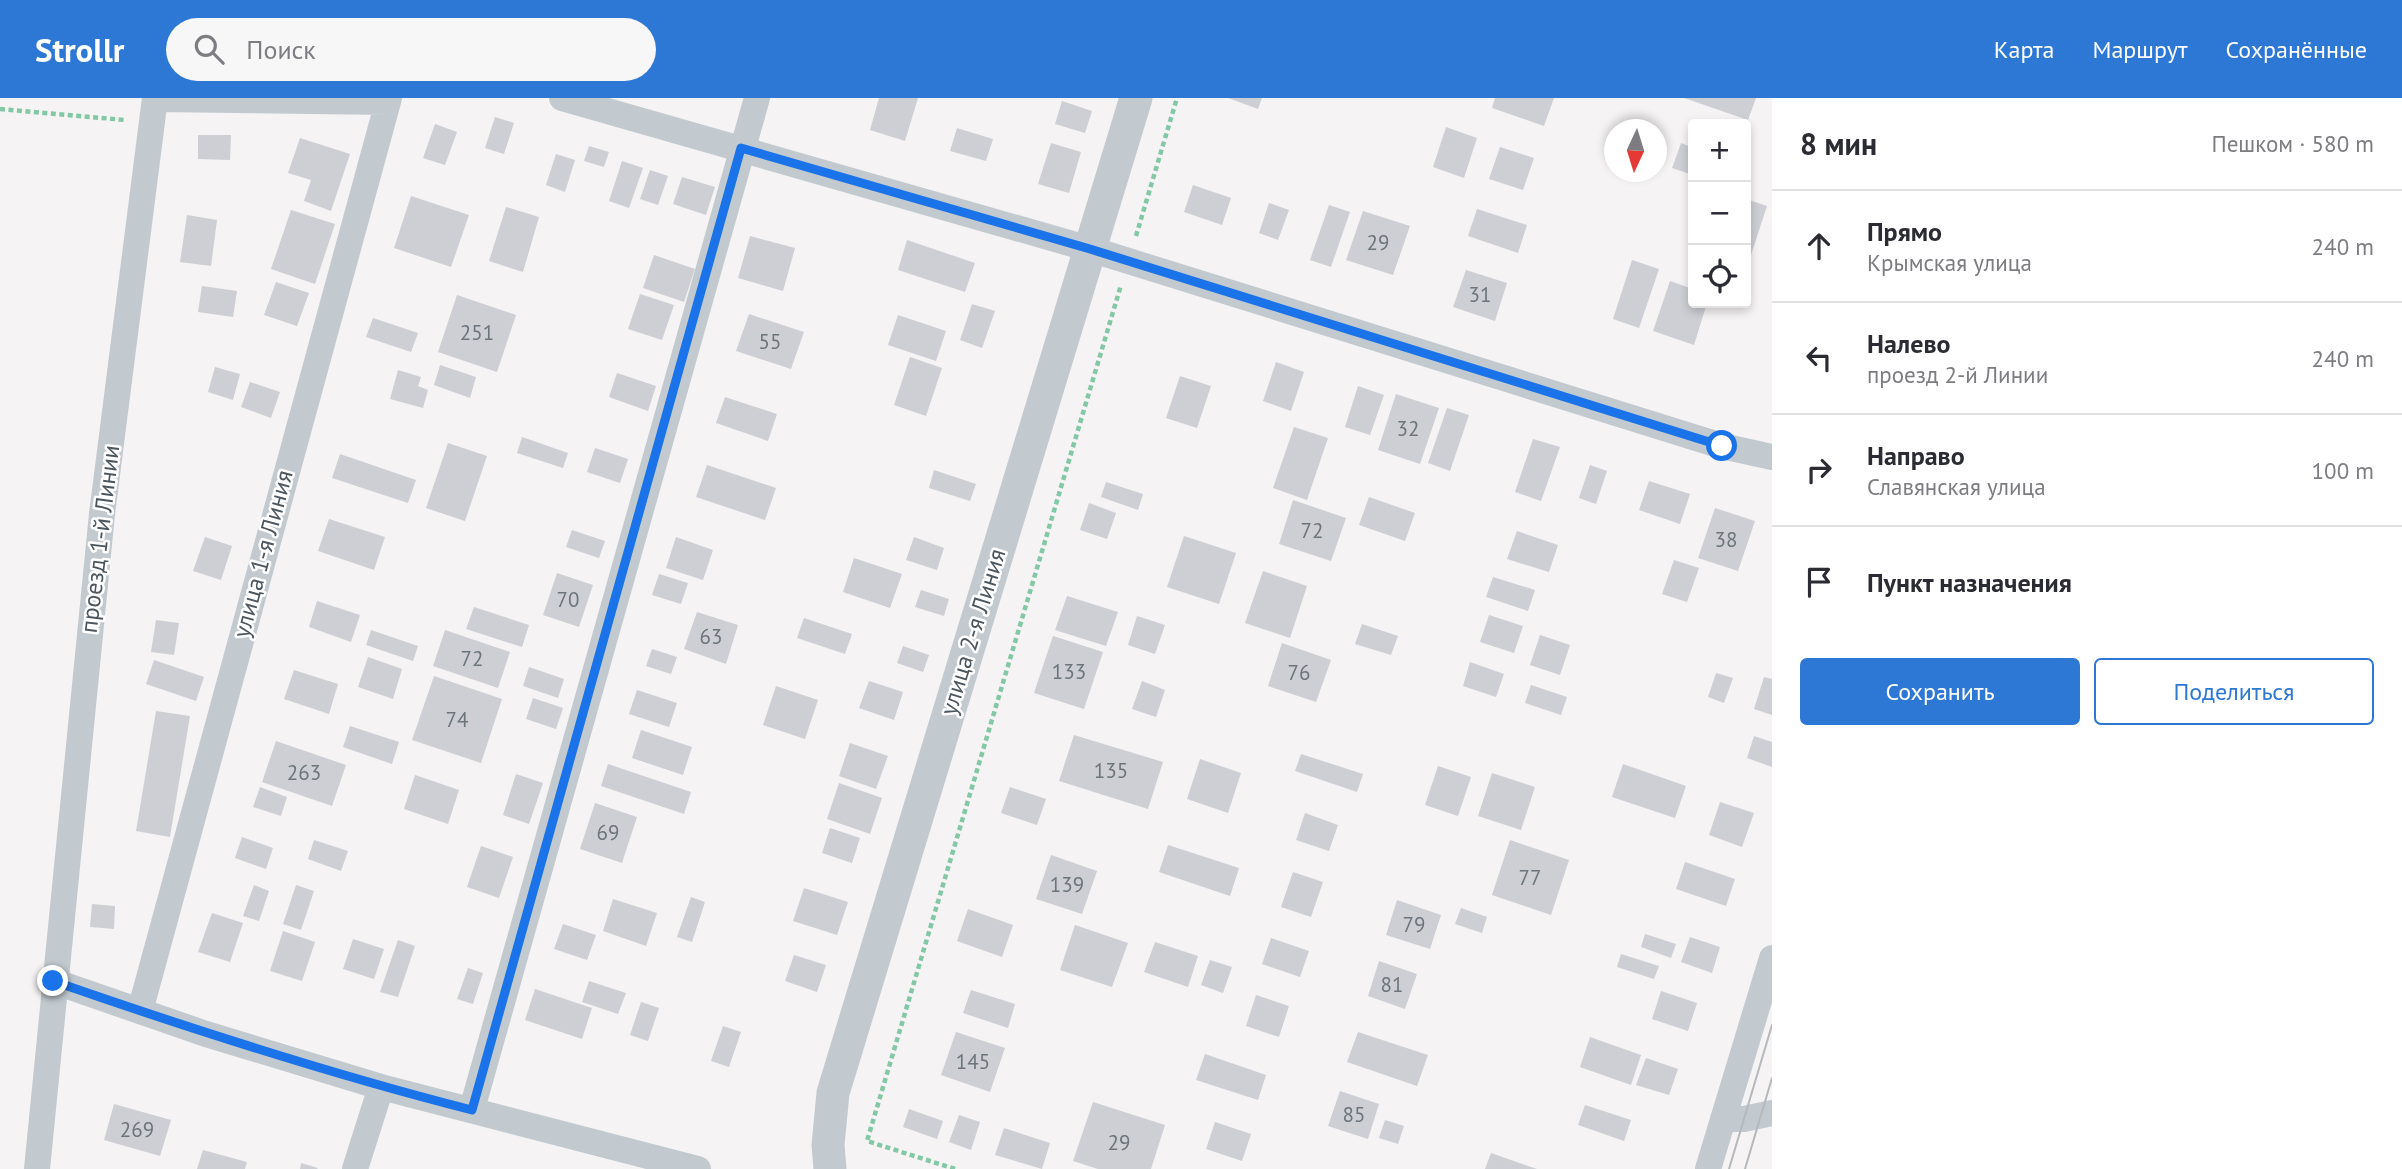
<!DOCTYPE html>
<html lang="ru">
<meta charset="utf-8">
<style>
body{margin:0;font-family:"PT Sans",sans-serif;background:#f7f7f7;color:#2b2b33}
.controls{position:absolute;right:21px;top:21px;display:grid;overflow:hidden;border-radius:7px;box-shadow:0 4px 10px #0003}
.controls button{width:63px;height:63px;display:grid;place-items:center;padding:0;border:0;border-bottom:2px solid #e1e1e2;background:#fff;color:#2b2b33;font:35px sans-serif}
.compass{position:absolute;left:1604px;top:21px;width:63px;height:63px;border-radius:50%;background:#fff;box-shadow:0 4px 10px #0003;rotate:184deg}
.stop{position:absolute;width:21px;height:21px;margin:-16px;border:5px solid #1a73e8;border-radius:50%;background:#fff}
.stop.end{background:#1a73e8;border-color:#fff;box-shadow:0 2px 7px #0008}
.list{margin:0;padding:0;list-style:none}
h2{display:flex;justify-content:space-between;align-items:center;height:91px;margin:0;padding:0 28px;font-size:30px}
h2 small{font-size:23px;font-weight:400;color:#7c7c81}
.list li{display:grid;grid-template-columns:46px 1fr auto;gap:21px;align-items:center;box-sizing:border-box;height:112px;padding:0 28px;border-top:2px solid #e1e1e2}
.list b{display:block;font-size:26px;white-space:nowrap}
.list p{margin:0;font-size:23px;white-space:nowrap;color:#7c7c81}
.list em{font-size:23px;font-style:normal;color:#7c7c81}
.actions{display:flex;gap:14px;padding:21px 28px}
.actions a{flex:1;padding:16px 0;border:2px solid #2d77d5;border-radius:7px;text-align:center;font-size:24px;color:#2d77d5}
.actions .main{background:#2d77d5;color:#fff}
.icon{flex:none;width:38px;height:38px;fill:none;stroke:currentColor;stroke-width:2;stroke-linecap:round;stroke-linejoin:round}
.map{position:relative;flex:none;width:1772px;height:1071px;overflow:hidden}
header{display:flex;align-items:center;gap:42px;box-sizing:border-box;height:98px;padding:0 35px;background:#2d77d5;color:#fff}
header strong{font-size:33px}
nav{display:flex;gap:38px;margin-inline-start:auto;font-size:24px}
.search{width:490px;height:63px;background:#f7f7f7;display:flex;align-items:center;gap:18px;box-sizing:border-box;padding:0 24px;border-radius:38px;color:#7c7c81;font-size:26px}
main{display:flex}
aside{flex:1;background:#fff}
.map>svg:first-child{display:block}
</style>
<header>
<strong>Strollr</strong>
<div class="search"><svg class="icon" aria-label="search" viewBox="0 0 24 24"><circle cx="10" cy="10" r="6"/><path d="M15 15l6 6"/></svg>Поиск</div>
<nav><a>Карта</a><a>Маршрут</a><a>Сохранённые</a></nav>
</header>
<main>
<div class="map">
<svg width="1772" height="1071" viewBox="0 0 1772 1071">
<rect width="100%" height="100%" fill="#f5f3f3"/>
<!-- building -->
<path fill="#cdcfd4" d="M 879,0 L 918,0 L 905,43 L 870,32 Z
M 1228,0 L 1262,0 L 1258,11 Z
M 1495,0 L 1554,0 L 1544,28 L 1492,10 Z
M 1684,0 L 1756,0 L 1748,22 Z
M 1062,3 L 1092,13 L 1085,35 L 1055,26 Z
M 495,19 L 514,25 L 504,56 L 485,50 Z
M 435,26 L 457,34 L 445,67 L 423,60 Z
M 1446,29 L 1477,40 L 1464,80 L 1433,69 Z
M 957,30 L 993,41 L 986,63 L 950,53 Z
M 198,37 L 231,37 L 230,62 L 198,61 Z
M 300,40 L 350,56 L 331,113 L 304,103 L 311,82 L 288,75 Z
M 1051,45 L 1081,54 L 1069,95 L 1038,86 Z
M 1681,45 L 1693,50 L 1693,77 L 1672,70 Z
M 589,48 L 609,54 L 604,69 L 584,63 Z
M 1500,49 L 1534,60 L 1523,92 L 1489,81 Z
M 556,56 L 575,62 L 565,94 L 546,87 Z
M 622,63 L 643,70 L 629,110 L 609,103 Z
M 650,72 L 668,78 L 658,107 L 640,101 Z
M 682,79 L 715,89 L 706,117 L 673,106 Z
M 1193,87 L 1231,100 L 1222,127 L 1184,114 Z
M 411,98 L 469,117 L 451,169 L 394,150 Z
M 1746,101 L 1767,108 L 1749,163 L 1746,162 Z
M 1269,105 L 1289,112 L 1278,142 L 1259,135 Z
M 1329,107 L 1350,114 L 1331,169 L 1310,162 Z
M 506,109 L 539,119 L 523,174 L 489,163 Z
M 1477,111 L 1527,127 L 1518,155 L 1468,138 Z
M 291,112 L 335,126 L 315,186 L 271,171 Z
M 1363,113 L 1410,128 L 1393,177 L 1346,162 Z
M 187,117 L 217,122 L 211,168 L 180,164 Z
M 750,138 L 795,150 L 783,193 L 738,180 Z
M 907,142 L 975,165 L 965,194 L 898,172 Z
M 654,157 L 695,171 L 684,204 L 643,190 Z
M 1632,162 L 1659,171 L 1639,230 L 1613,221 Z
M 1466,172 L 1507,185 L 1495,223 L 1453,209 Z
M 1670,183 L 1693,191 L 1693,205 L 1707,205 L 1694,247 L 1653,233 Z
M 276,184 L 309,195 L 297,228 L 264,217 Z
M 202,188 L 237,193 L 233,219 L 198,214 Z
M 640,196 L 674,207 L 662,242 L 628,231 Z
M 457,197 L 516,217 L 497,274 L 438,254 Z
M 972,206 L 995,213 L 982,250 L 960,242 Z
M 749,216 L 804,234 L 791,271 L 736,253 Z
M 898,217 L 946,233 L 936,263 L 888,247 Z
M 373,220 L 418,235 L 411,254 L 366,239 Z
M 910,259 L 942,270 L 926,318 L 894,307 Z
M 1276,264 L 1304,274 L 1291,313 L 1263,303 Z
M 440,267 L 476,279 L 470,300 L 434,287 Z
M 215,269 L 240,276 L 233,302 L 208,294 Z
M 398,272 L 421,279 L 418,288 L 428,292 L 423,310 L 390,301 Z
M 617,275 L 656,288 L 648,313 L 609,299 Z
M 1180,278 L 1211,288 L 1197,330 L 1166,320 Z
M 250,284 L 280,294 L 271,320 L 241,309 Z
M 1358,288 L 1384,297 L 1370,337 L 1345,329 Z
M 1396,296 L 1439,310 L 1420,366 L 1378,352 Z
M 725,299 L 777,316 L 768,343 L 716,325 Z
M 1447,310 L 1469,317 L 1450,373 L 1428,365 Z
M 1294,329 L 1328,340 L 1307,402 L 1273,390 Z
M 522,339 L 568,355 L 563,370 L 517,355 Z
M 1533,341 L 1560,349 L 1541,403 L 1515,394 Z
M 448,345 L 487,358 L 465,423 L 426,410 Z
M 595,350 L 628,361 L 620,385 L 587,374 Z
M 340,356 L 416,382 L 408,405 L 332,380 Z
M 707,367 L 776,390 L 765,422 L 696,399 Z
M 1590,367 L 1607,373 L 1596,406 L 1579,400 Z
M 934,372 L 976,386 L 970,403 L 929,390 Z
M 1649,383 L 1690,396 L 1680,426 L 1639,412 Z
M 1106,384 L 1143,396 L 1138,412 L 1101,399 Z
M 1369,399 L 1415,415 L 1405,443 L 1359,427 Z
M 1293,402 L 1346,420 L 1331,463 L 1279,446 Z
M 1089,405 L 1116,415 L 1107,441 L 1080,432 Z
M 1715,410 L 1755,423 L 1738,473 L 1698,460 Z
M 329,421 L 385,439 L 374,472 L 318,453 Z
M 572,432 L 605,443 L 599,460 L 566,449 Z
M 1517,433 L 1558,447 L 1549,474 L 1507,461 Z
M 1184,438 L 1236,455 L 1219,506 L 1167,489 Z
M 205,439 L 232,448 L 221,482 L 193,473 Z
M 676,439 L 713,452 L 703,482 L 666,470 Z
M 914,439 L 944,450 L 937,472 L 906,462 Z
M 854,460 L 902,476 L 890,510 L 843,494 Z
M 1674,462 L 1699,470 L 1687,504 L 1662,496 Z
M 1263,473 L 1307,488 L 1290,540 L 1245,525 Z
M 557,475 L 593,487 L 579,529 L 543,517 Z
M 659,476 L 688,485 L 681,506 L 652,497 Z
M 1493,479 L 1535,492 L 1528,513 L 1486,499 Z
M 921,492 L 949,501 L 944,518 L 915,509 Z
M 1067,498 L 1118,514 L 1106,548 L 1055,532 Z
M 317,503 L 360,517 L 351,544 L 309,529 Z
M 474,509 L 529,527 L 522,549 L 466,531 Z
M 697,514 L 738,527 L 726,566 L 684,551 Z
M 1489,517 L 1523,528 L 1514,555 L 1480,544 Z
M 1137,518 L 1165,527 L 1155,556 L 1128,547 Z
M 804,520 L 852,536 L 845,556 L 797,540 Z
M 156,522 L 179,525 L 174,557 L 151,554 Z
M 1362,526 L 1398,538 L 1391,557 L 1355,546 Z
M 371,532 L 418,548 L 413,563 L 366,547 Z
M 445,532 L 510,554 L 498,590 L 433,568 Z
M 1540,537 L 1570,547 L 1560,577 L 1530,567 Z
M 1053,538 L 1103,554 L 1084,611 L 1034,595 Z
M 1282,545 L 1331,562 L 1316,604 L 1268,588 Z
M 903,548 L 929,557 L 923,574 L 897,565 Z
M 652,551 L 677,559 L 671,576 L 646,568 Z
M 368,559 L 402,571 L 393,601 L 358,589 Z
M 154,562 L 204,579 L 196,603 L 146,586 Z
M 1470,564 L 1504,576 L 1496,599 L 1463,588 Z
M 529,569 L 564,581 L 558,600 L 523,588 Z
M 294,572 L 338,586 L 329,616 L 284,601 Z
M 1716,575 L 1733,580 L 1724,605 L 1708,599 Z
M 434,578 L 502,601 L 481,665 L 412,642 Z
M 1764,579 L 1772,581 L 1772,617 L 1754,611 Z
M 869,583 L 903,594 L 894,622 L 859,610 Z
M 1142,583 L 1165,592 L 1156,619 L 1132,611 Z
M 1531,587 L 1567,599 L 1561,617 L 1525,605 Z
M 776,588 L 818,602 L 805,641 L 763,627 Z
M 637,592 L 677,605 L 669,629 L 629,616 Z
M 533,600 L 563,610 L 556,631 L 526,621 Z
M 156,613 L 190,618 L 170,739 L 136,733 Z
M 350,628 L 399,644 L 392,666 L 343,649 Z
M 641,632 L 692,649 L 683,677 L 632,660 Z
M 1074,637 L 1163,664 L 1148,711 L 1059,683 Z
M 1754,638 L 1772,644 L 1772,669 L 1747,660 Z
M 276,643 L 346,667 L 332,708 L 262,684 Z
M 850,645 L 888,658 L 876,691 L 839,678 Z
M 1301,656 L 1363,676 L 1357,694 L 1295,673 Z
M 1200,661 L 1241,675 L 1228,715 L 1187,701 Z
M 608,666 L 691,694 L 684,716 L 601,688 Z
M 1623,666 L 1686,688 L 1675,720 L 1612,699 Z
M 1438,668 L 1471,679 L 1458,718 L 1425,707 Z
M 1492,675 L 1535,689 L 1521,732 L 1478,718 Z
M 516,676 L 543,685 L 529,726 L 503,717 Z
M 415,677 L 459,692 L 448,726 L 404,711 Z
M 839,685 L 882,700 L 870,736 L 827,721 Z
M 260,689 L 287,699 L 281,718 L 253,709 Z
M 1010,689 L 1046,701 L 1037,727 L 1001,715 Z
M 1720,704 L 1754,715 L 1742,749 L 1709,737 Z
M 595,705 L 637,719 L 622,765 L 580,751 Z
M 1305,715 L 1338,727 L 1329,753 L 1296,742 Z
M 830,730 L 860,740 L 852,765 L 822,755 Z
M 242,739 L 273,750 L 266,771 L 235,760 Z
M 314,742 L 348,753 L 341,773 L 308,761 Z
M 1510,742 L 1569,762 L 1551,817 L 1492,797 Z
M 1168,747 L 1239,770 L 1230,798 L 1159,774 Z
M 481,748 L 513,759 L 499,800 L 467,789 Z
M 1051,757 L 1097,773 L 1082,816 L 1036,801 Z
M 1685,764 L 1735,781 L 1726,808 L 1676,791 Z
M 1293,774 L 1323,784 L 1311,819 L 1281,809 Z
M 254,787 L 269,793 L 259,823 L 243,818 Z
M 296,787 L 314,793 L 301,832 L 283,826 Z
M 804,790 L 848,804 L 837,837 L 793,823 Z
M 691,799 L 705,804 L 692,844 L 677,839 Z
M 613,801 L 657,815 L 646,848 L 603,833 Z
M 1397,802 L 1441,817 L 1430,851 L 1386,837 Z
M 92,806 L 115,808 L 114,831 L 90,829 Z
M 1461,810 L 1487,819 L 1482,835 L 1455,826 Z
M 968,811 L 1013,827 L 1002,859 L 957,843 Z
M 212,815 L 243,825 L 230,864 L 198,854 Z
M 563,826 L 596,837 L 587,862 L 554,851 Z
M 1075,827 L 1128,845 L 1112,889 L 1060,872 Z
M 283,833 L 315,844 L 302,883 L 270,873 Z
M 1645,836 L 1676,846 L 1671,860 L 1641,849 Z
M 1690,839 L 1720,849 L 1712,875 L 1681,864 Z
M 1271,840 L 1309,853 L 1300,879 L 1262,866 Z
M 353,841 L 384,851 L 374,881 L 343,871 Z
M 398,842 L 415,848 L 398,899 L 380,894 Z
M 1155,844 L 1198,858 L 1188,889 L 1144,874 Z
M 1621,856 L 1659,868 L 1654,881 L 1617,869 Z
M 794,857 L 826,867 L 817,894 L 785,883 Z
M 1210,862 L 1232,869 L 1223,895 L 1201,887 Z
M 1379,863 L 1417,876 L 1405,911 L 1368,898 Z
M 468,870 L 483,875 L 473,906 L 457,901 Z
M 589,883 L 626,895 L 618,916 L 582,904 Z
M 535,891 L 592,910 L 582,941 L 525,922 Z
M 971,892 L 1015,906 L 1008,930 L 963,915 Z
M 1661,893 L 1697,905 L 1688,933 L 1652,921 Z
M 1256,897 L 1289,908 L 1279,939 L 1246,928 Z
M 641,904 L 659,910 L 648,943 L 630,937 Z
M 723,928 L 741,934 L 729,969 L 711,963 Z
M 956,934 L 1005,950 L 990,994 L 941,977 Z
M 1358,934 L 1428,957 L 1417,988 L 1347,964 Z
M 1590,939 L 1641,957 L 1631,987 L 1580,969 Z
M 1205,956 L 1266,977 L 1258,1002 L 1196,982 Z
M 1646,960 L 1678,971 L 1669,997 L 1636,987 Z
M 1340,993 L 1379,1006 L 1368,1041 L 1328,1028 Z
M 1093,1004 L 1165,1027 L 1151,1071 L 1098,1071 L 1073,1063 Z
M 114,1006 L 171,1022 L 160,1058 L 104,1042 Z
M 1585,1007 L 1631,1022 L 1624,1043 L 1578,1027 Z
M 909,1011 L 943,1023 L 937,1041 L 903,1029 Z
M 959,1017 L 980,1024 L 971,1052 L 949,1044 Z
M 1385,1022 L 1404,1028 L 1398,1046 L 1379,1040 Z
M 1215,1024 L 1251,1036 L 1242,1063 L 1206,1051 Z
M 1004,1030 L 1050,1045 L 1042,1071 L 995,1057 Z
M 203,1052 L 247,1064 L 245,1071 L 197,1071 Z
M 1491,1055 L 1537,1071 L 1485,1071 Z
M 301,1065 L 318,1070 L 317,1071 L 300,1071 Z"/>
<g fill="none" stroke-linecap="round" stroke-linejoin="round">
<!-- path -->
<path stroke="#82c8a5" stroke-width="4.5" stroke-dasharray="5 3.5" stroke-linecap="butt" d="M 0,11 L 125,22
M 1136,138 L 1177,0
M 955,1071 L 867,1043 L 1121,187"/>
<!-- minor -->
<path stroke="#c2cad0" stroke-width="26" d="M 562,0 L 1090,151 L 1722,348 L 1772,359
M 155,1 L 388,4
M 53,883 L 206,936 L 381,989 L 698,1071
M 140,913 L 389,0
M 472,1011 L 757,0
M 1723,1021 L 1744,1021 L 1772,1015
M 37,1071 L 102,416 L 155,0
M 355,1071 L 381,989
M 1708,1071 L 1772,860"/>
<!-- tertiary -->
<path stroke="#c2cad0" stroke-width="33" d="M 830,1071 L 828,1047 L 833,995 L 1136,0"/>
<!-- tram -->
<path stroke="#b5b8bc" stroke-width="2" d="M 1729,1071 L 1772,927
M 1745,1071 L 1772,980"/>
</g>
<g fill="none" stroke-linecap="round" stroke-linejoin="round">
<!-- route -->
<path stroke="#1a73e8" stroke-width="9" d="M 53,883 C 191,931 330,976 472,1012 L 741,50 L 1090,151 L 1722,348"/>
</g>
<g text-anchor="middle" stroke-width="5" stroke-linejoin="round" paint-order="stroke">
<!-- number labels -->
<g font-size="21" fill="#6c747c">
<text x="1378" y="152">29</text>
<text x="1480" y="204">31</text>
<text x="477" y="242">251</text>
<text x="770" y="251">55</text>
<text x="1408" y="338">32</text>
<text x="1312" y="440">72</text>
<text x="1726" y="449">38</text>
<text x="568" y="509">70</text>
<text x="711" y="546">63</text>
<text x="472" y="568">72</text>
<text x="1069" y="581">133</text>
<text x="1299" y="582">76</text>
<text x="457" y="629">74</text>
<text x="1111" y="680">135</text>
<text x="304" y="682">263</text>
<text x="608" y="742">69</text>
<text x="1530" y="787">77</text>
<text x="1067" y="794">139</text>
<text x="1414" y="834">79</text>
<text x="1392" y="894">81</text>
<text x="973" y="971">145</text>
<text x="1354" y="1024">85</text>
<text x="137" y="1039">269</text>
<text x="1119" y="1052">29</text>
</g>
<!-- street labels -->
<g font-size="24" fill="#4c565f" stroke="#fff">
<text transform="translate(100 441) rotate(-83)" y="8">проезд 1-й Линии</text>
<text transform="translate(263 456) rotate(-75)" y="8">улица 1-я Линия</text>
<text transform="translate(973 534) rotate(-73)" y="8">улица 2-я Линия</text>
</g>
</g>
</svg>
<div class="controls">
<button>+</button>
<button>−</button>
<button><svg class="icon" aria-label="locate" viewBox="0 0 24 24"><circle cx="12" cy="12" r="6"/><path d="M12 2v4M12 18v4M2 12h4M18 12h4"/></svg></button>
</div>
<svg class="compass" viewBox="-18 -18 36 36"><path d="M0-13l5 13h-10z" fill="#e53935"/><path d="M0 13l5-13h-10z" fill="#7c7c81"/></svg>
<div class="stop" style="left:1722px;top:348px"></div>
<div class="stop end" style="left:53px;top:883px"></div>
</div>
<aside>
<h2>8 мин<small>Пешком · 580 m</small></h2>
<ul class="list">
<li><svg class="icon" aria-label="ahead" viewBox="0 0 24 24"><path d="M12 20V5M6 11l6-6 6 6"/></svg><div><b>Прямо</b><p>Крымская улица</p></div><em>240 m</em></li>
<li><svg class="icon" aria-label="left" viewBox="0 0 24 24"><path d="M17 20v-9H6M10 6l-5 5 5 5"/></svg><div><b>Налево</b><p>проезд 2-й Линии</p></div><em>240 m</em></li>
<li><svg class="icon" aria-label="right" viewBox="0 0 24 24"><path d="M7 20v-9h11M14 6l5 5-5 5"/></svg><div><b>Направо</b><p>Славянская улица</p></div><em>100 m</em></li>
<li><svg class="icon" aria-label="arrive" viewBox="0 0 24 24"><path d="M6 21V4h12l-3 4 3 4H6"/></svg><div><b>Пункт назначения</b></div></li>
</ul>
<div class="actions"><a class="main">Сохранить</a><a>Поделиться</a></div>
</aside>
</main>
